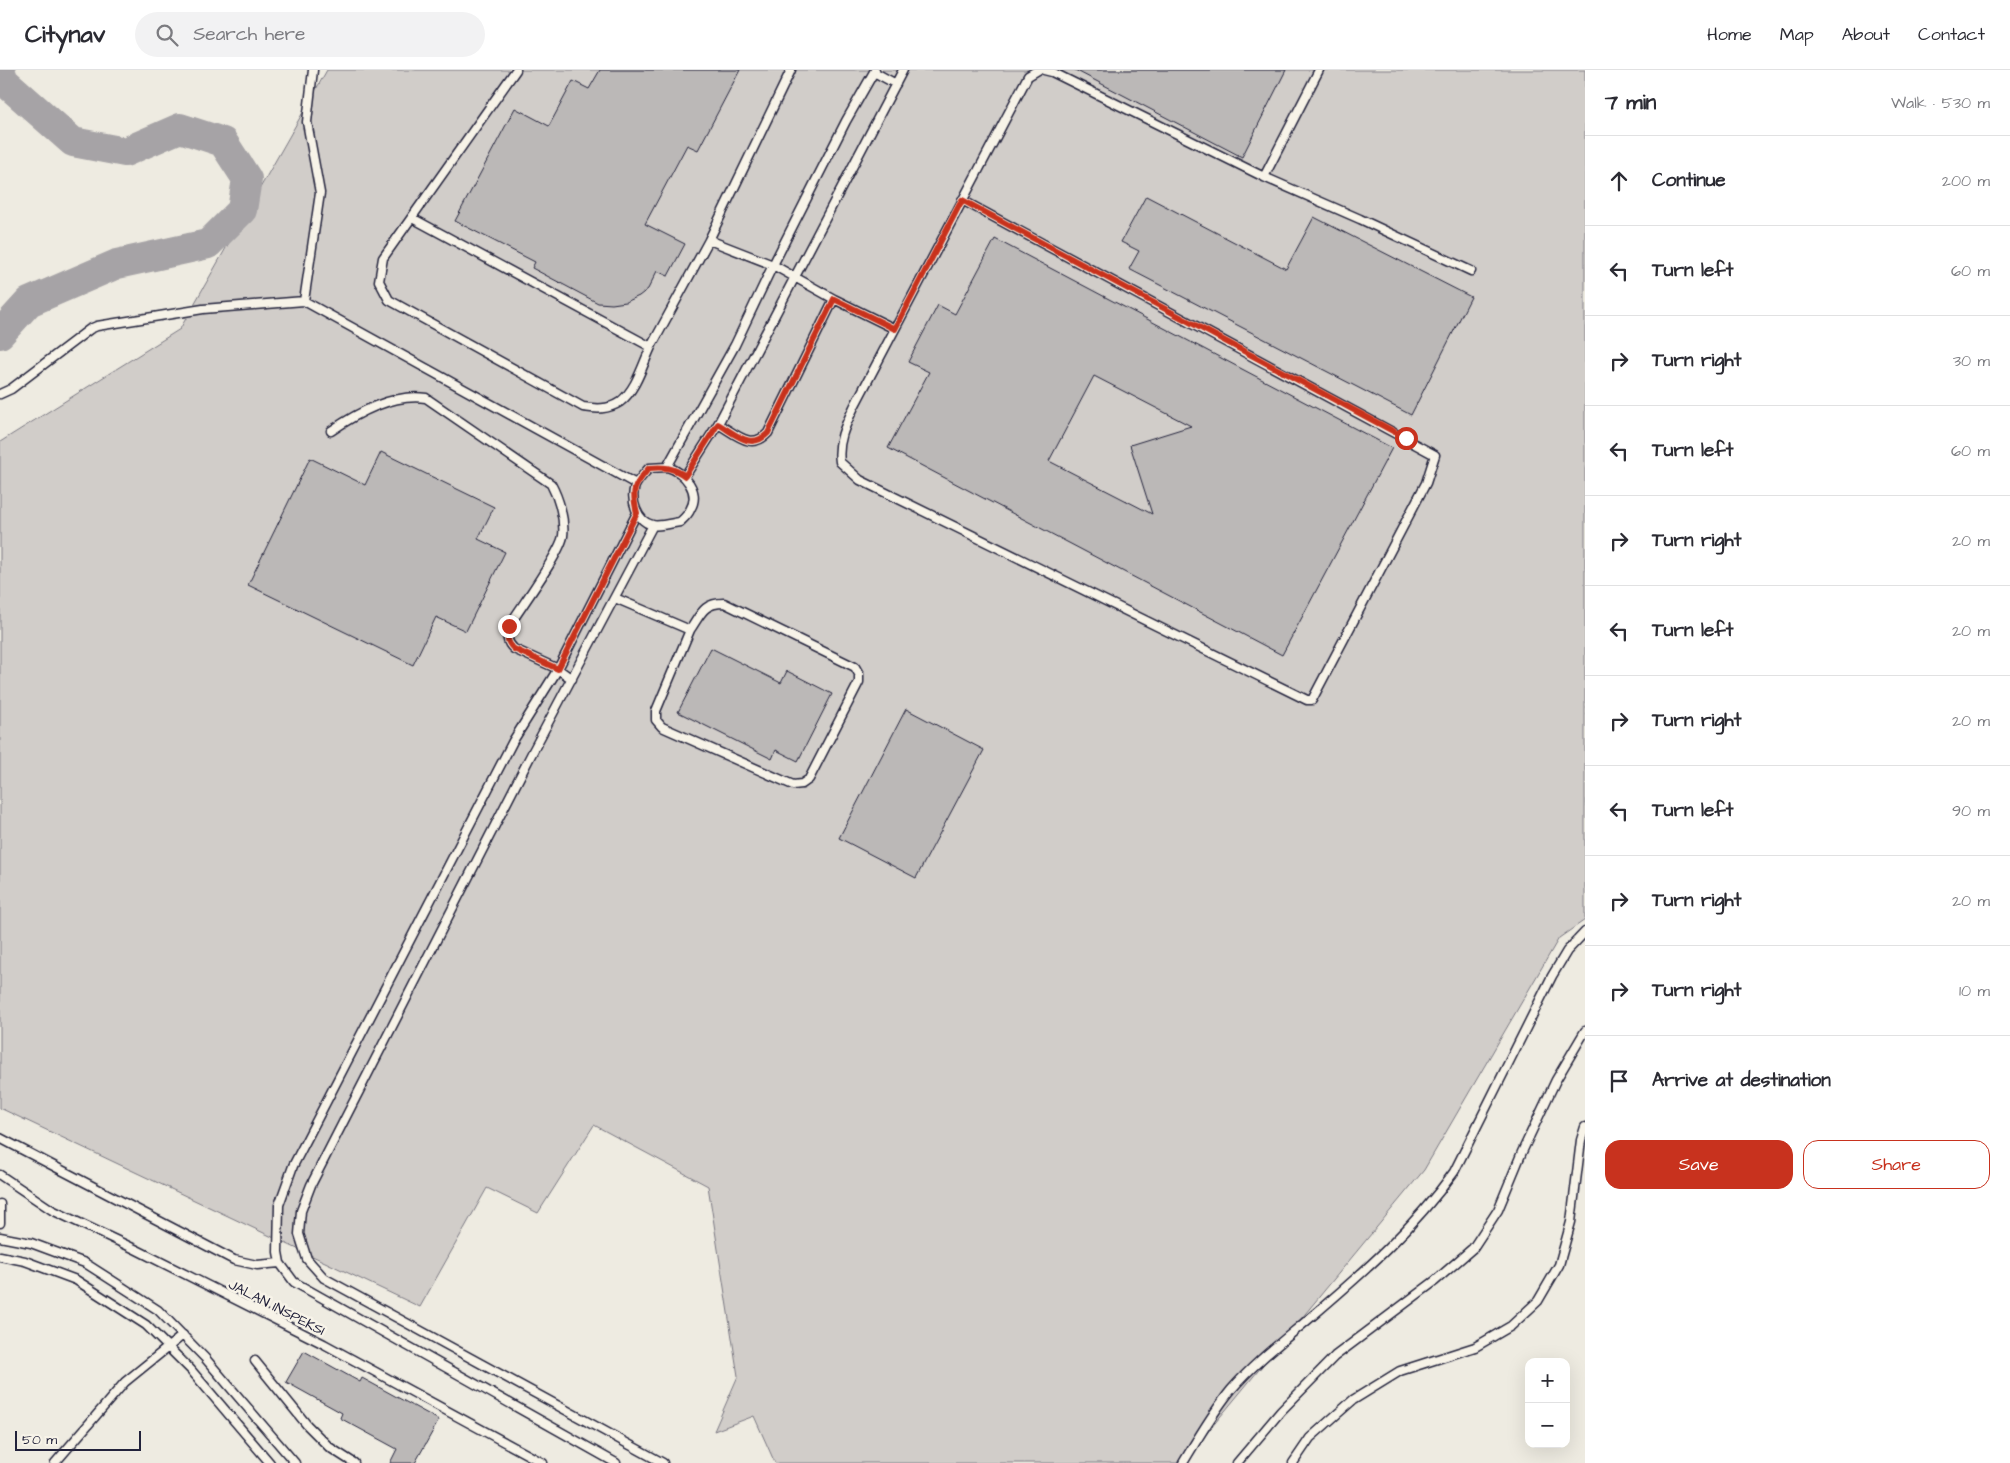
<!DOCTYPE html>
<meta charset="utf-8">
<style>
body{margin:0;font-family:"Architects Daughter",sans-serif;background:#f2f2f3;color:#2b2b33}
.controls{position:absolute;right:15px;bottom:15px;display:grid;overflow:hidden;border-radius:10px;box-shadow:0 5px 20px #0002}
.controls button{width:45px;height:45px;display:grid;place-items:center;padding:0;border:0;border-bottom:1px solid #e1e1e2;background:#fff;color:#2b2b33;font:25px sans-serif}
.scale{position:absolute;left:15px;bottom:12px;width:126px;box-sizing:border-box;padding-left:5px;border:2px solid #22223b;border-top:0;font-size:14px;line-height:18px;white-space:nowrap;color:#22223b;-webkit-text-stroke:4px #f7f3e8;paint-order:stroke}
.stop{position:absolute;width:15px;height:15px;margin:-11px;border:4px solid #c8321e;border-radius:50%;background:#fff}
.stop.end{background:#c8321e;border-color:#fff;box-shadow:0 1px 5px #0008}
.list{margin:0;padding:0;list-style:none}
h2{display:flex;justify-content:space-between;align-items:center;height:65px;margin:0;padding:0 20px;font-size:21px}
h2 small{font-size:16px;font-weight:400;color:#7c7c81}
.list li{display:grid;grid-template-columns:32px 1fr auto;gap:15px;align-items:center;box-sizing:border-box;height:90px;padding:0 20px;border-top:1px solid #e1e1e2}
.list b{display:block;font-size:19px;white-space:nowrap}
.list em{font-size:16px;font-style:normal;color:#7c7c81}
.actions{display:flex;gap:10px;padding:15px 20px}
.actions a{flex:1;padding:11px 0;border:1px solid #c8321e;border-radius:15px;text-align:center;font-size:18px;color:#c8321e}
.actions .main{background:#c8321e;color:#fff}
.icon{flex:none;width:28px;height:28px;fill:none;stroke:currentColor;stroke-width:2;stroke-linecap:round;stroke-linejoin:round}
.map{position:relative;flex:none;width:1585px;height:1393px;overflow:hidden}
header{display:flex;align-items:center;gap:30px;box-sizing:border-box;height:70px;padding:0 25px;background:#fff;border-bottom:1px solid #e1e1e2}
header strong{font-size:24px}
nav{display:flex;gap:28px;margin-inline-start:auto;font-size:18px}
.search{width:350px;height:45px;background:#f2f2f3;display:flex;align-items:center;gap:12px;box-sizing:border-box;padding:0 18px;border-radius:28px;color:#7c7c81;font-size:19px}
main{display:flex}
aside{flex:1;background:#fff}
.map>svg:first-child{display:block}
</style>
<header>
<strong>Citynav</strong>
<div class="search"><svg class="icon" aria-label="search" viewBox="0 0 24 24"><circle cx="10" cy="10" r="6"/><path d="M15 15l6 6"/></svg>Search here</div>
<nav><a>Home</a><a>Map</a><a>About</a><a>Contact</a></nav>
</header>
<main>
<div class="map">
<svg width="1585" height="1393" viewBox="0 0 1585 1393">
<rect width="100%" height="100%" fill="#eeebe1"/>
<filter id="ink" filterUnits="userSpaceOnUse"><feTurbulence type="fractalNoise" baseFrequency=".02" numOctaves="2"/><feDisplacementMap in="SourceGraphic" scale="10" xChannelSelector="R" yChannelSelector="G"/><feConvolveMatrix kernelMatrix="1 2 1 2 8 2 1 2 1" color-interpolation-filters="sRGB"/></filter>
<g filter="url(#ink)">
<!-- green -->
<path fill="#d1cdc9" stroke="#7a7882" d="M 327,0 L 1585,0 L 1585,850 L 1559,868 L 1424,1100 L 1182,1393 L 775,1393 L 754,1346 L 714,1361 L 738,1306 L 708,1116 L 594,1055 L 538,1143 L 487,1118 L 420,1237 L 0,1038 L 0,372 L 180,259 Z"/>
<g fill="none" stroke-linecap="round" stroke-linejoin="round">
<!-- river -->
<path stroke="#a6a3a6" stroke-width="30" d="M 0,264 L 29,232 L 117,194 L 208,174 L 242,140 L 247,109 L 223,72 L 180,58 L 125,82 L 73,72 L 4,11 L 0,0"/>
</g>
<!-- building -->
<path fill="#bbb8b7" stroke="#22223b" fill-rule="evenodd" d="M 600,0 L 740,0 L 698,80 L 687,75 L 645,154 L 685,174 L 668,206 L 657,201 L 648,219 L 639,226 L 626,232 L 612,234 L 598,233 L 532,198 L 535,192 L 455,151 L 515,38 L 549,56 L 573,11 L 589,19 Z
M 1075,0 L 1286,0 L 1242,87 Z
M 1146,126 L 1286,199 L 1314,147 L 1471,227 L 1411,345 L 1129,199 L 1139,181 L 1121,172 Z
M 995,169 L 1392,378 L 1282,585 L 888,378 L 929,302 L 908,292 L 938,235 L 955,244 ZM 1094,306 L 1191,356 L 1130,375 L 1152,444 L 1049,391 Z
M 381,382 L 494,437 L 478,469 L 505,482 L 466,561 L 436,547 L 413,595 L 248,515 L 310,388 L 365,415 Z
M 711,578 L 781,613 L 787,601 L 832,624 L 798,691 L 776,680 L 772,689 L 678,642 Z
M 906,639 L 984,680 L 916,808 L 839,768 Z
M 304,1281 L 360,1312 L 362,1308 L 439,1350 L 415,1393 L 390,1393 L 397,1379 L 340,1348 L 342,1343 L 286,1312 Z"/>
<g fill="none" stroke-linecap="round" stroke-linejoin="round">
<defs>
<path id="lane" d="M 516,0 L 383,188 L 379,211 L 389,230 L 583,337 C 596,339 608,340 620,332 C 637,319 643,293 652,275 C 671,240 690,205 709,170 L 773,195 L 834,229 L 895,259
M 1044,0 L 1052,2 L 1264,107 L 1360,149 L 1471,201
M 874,2 L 896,14
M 1264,107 L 1319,0
M 962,130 L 1435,385 L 1426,413 L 1312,630 L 1307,630 L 860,410 L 840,392 C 837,371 846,354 855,335 L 1028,6 L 1038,0
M 412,148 L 651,277
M 709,170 L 791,0
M 304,231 L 320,123 L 307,52 L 313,0
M 0,324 L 11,319 L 90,259 L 97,256 L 203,239 L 304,231 L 636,414
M 718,354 C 736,364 751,381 768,363 L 834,229
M 331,361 C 357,343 393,323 426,328 L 551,414 C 559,429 565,449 563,466 C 560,484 520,538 509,556 C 507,566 506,572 514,579 L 558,599 L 572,609
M 667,397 L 735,275 L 773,195 L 846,51 L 875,0
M 667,397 C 685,402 701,422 690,440 C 688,445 683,449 680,452 C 672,453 660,457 652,455 C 637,451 630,430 635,416 C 638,410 644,404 649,398 Z
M 685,406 L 718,354 L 903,0
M 653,455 L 533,681 L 311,1115 L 301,1141 L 299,1164 L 307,1189 L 324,1208 L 663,1393
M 615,528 L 690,560 L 656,641 L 656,650 L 662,657 L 793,715 L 802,714 L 809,709 L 859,612 L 859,604 L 855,597 L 724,533 C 703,533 701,544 690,560
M 0,1068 L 234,1190 L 257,1195 L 280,1193
M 0,1105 L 52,1140 L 137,1180 L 324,1274 L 543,1393
M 0,1134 L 0,1153
M 0,1167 L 31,1173 L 85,1193 L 158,1240 L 205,1288 L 295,1393
M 0,1186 L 25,1191 L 76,1210 L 146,1255 L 191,1300 L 270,1393
M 255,1291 L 307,1355 L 329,1377 L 354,1393
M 55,1393 L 125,1312 L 183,1265
M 616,1393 L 294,1212 L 280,1193 L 278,1182 L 279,1135 L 293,1096 L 513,671 L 558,599 L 637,443
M 1183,1393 C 1198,1368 1213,1342 1231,1320 C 1254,1293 1283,1271 1310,1248 C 1363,1203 1413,1159 1454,1102 L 1552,906 L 1567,881 L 1585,862
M 1237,1393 L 1281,1341 L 1335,1286 L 1435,1211 L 1473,1178 L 1498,1140 L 1522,1082 L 1556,1010 L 1585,961
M 1293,1393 L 1310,1368 L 1353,1330 L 1400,1301 L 1475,1277 L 1511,1256 L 1538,1231 L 1559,1195 L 1571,1152 L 1581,1070 L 1585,1057"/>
</defs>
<!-- lane casing -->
<use href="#lane" stroke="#22223b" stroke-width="11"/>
<!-- lane -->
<use href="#lane" stroke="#f7f3e8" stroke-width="8"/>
</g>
</g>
<g fill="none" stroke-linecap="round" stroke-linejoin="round" filter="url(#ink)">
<!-- route -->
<path stroke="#c8321e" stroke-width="6" d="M 509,556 C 507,566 506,572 514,579 L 558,599 L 637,443 C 631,419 634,416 649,398 C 663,397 673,397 685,406 L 718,354 C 736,364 751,381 768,363 L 834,229 L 895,259 L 962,130 L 1406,368"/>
</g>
<g text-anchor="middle" stroke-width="5" stroke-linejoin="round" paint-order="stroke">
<!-- street labels -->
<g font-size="14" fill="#22223b" stroke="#f7f3e8">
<text transform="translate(277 1237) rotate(27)" y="5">JALAN INSPEKSI</text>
</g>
</g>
</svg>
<div class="controls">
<button>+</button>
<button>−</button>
</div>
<div class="scale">50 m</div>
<div class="stop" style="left:1406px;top:368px"></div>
<div class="stop end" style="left:509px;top:556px"></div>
</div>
<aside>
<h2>7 min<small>Walk · 530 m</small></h2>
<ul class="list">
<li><svg class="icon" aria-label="ahead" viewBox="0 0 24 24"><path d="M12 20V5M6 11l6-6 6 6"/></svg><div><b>Continue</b></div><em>200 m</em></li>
<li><svg class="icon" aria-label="left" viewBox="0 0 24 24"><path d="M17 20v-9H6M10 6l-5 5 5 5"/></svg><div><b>Turn left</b></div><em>60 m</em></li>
<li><svg class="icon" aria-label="right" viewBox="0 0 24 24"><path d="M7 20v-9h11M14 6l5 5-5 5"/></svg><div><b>Turn right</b></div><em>30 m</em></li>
<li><svg class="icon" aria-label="left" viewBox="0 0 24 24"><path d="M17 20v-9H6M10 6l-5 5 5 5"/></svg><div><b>Turn left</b></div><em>60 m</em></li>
<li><svg class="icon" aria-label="right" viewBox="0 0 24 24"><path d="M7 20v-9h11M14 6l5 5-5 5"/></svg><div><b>Turn right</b></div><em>20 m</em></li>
<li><svg class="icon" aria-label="left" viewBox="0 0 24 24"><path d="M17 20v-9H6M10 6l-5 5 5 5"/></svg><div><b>Turn left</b></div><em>20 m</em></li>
<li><svg class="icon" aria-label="right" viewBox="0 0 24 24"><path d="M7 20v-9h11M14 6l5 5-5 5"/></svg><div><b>Turn right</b></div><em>20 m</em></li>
<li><svg class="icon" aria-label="left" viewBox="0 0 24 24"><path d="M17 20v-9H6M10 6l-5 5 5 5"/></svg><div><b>Turn left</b></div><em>90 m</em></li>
<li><svg class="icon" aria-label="right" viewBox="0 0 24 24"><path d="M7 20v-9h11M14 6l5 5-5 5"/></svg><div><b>Turn right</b></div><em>20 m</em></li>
<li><svg class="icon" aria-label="right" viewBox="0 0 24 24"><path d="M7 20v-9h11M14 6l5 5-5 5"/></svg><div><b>Turn right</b></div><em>10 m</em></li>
<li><svg class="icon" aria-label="arrive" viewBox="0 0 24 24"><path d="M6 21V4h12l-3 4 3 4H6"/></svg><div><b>Arrive at destination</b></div></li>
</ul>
<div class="actions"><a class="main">Save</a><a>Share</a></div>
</aside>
</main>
